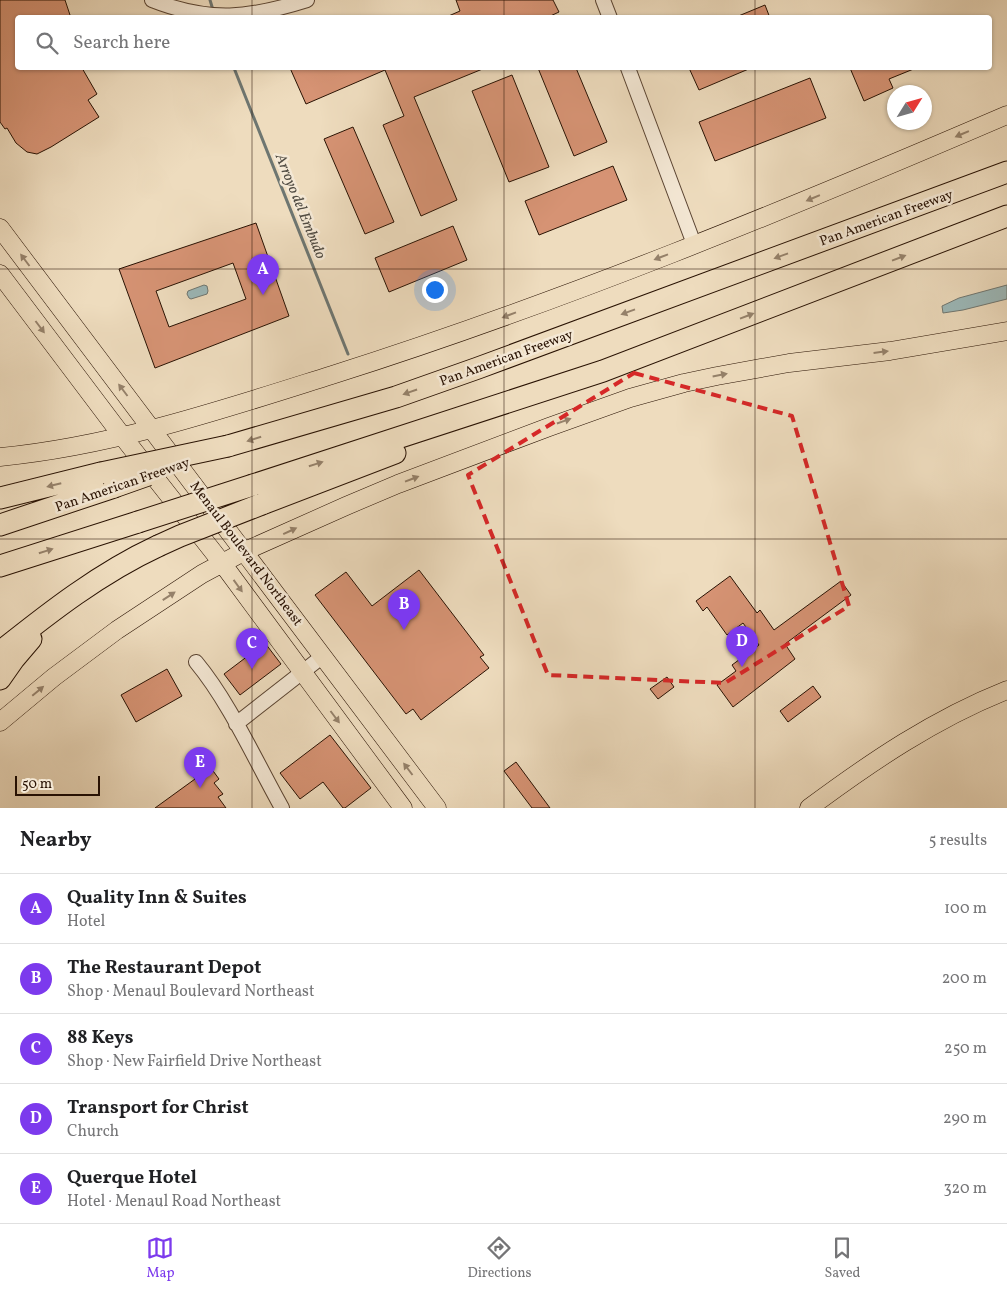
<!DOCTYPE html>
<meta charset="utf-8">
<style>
body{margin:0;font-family:Vollkorn,serif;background:#f2f2f2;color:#202124}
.compass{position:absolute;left:887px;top:85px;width:45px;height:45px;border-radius:50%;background:#fff;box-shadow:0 1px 4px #0004;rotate:53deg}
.scale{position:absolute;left:15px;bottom:12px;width:85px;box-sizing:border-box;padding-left:5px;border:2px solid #291203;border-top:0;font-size:14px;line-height:18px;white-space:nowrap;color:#291203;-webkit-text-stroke:4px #f4e8d5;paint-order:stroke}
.you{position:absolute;left:434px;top:289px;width:18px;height:18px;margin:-12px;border:4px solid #fff;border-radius:50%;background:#1a73e8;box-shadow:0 0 0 8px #1a73e833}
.badge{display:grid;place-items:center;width:32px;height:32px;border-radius:50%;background:#7c3aed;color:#fff;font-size:16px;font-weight:700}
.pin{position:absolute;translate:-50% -41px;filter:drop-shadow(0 1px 2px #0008)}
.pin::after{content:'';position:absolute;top:26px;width:18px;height:15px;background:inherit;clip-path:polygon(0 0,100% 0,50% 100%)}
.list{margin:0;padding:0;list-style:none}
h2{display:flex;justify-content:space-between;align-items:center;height:65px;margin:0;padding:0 20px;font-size:21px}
h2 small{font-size:16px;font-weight:400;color:#757577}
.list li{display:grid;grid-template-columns:32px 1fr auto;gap:15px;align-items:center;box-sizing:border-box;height:70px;padding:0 20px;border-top:1px solid #e0e0e0}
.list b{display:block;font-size:19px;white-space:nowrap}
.list p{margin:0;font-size:16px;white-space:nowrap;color:#757577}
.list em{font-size:16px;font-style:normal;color:#757577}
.icon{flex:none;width:28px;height:28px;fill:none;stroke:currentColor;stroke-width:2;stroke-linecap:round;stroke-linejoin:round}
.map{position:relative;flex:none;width:1007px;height:808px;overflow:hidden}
.search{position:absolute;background:#fff;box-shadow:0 1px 4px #0004;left:15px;right:15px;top:15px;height:55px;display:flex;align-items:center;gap:12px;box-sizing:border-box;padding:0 18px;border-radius:5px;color:#757577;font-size:19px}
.sheet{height:415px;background:#fff}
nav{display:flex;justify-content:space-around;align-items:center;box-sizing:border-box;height:70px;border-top:1px solid #e0e0e0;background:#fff;font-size:14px;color:#757577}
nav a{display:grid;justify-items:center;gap:2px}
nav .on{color:#7c3aed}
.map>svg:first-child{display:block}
</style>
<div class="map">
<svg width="1007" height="808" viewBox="0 0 1007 808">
<rect width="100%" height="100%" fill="#eedcbe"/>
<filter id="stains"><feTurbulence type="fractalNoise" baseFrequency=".004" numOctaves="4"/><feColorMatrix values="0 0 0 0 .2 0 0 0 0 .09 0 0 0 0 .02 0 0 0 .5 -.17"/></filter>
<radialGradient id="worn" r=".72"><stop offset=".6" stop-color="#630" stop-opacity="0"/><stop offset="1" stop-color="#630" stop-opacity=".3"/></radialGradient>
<!-- water -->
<path fill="#9cb9ba" stroke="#6e7671" d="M 204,285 L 207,286 L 208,291 L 207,294 L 191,299 L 189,298 L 187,294 L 188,291 Z
M 1007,285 L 1007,299 L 963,310 L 943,313 L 942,306 L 959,298 Z"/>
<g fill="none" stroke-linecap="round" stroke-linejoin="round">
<!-- stream -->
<path stroke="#6e7671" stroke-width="3" d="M 210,0 L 213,10
M 234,68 L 348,354"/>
</g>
<!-- building -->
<path fill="#d69374" stroke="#291203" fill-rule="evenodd" d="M 0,0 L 65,0 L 71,18 L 18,18 L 18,68 L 82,68 L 97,94 L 88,100 L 99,117 L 51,147 L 37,154 L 27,152 L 16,143 L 7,128 L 5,129 L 0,122 Z
M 456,0 L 553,0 L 559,12 L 546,18 L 444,18 L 460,11 Z
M 765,5 L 770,18 L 736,18 L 736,17 Z
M 290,68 L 485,68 L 414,97 L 457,200 L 421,216 L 383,125 L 404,116 L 385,70 L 306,104 Z
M 538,68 L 576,68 L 607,142 L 574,156 Z
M 689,68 L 751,68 L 699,90 Z
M 850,68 L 916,68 L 889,79 L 893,88 L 864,101 Z
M 512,75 L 549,167 L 509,182 L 472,91 Z
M 810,78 L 826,118 L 715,161 L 699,122 Z
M 353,127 L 394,222 L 365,234 L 324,139 Z
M 613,166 L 627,200 L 539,235 L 525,201 Z
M 256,223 L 289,316 L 155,368 L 119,269 ZM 233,263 L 246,299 L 169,327 L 156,291 Z
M 453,226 L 467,260 L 389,292 L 375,258 Z
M 419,570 L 484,655 L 480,657 L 489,668 L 421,720 L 413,709 L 406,714 L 315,595 L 346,572 L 372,606 Z
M 730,576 L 757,613 L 760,610 L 774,630 L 841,581 L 851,595 L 785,644 L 795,659 L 733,707 L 717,685 L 736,671 L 732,665 L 759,645 L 743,623 L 727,635 L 707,607 L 703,611 L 696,601 Z
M 265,643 L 281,664 L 240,695 L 224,674 Z
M 167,669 L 182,696 L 136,722 L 121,695 Z
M 667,677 L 674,687 L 658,699 L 650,689 Z
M 813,686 L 821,697 L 788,722 L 780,711 Z
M 330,735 L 371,788 L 345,808 L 343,808 L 323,782 L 300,799 L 280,773 Z
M 516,762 L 550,808 L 532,808 L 504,771 Z
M 208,764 L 219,779 L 214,783 L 223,794 L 218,797 L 226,808 L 155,808 L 195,779 L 192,775 Z"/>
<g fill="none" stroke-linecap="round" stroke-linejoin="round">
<defs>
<path id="minor" d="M 152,0 C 210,23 250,18 307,0
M 603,0 L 610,18
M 628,68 L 694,244
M 196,662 C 230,703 255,760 282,808
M 236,724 L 323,656"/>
<path id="major" d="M 0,228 L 437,808
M 0,274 L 123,437 L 222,563 L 403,808
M 0,457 C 114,446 224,409 332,375 C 562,302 786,210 1007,115
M 0,722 L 54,677 L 117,630 L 202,574 L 245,551 L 346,506 L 398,484 L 549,427 L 630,398 L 684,383 L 717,376 L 789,363 L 890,351 L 1007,331
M 809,808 C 871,762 934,719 1007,690"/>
<path id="highway" d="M 228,446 L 396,397 L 478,368 L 1007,172
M 253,485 L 603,371 L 1007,216
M 0,498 L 101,473
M 262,504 L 395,453
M 0,525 L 114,487
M 0,566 L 138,522
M 0,652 C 50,612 100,573 158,546
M 0,679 L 14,659 L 31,639"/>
</defs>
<!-- minor casing -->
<use href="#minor" stroke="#5a4432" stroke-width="16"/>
<!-- major casing -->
<use href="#major" stroke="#291203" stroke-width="19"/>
<!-- highway casing -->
<use href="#highway" stroke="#291203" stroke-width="23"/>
<!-- minor -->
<use href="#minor" stroke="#f4e8d5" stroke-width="14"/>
<!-- major -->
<use href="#major" stroke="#eedcbe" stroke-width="18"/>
<!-- highway -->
<use href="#highway" stroke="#eedcbe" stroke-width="21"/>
<defs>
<path id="highway-bridge" d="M 101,473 L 228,446
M 114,487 L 148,475
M 138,522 L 253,485
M 158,546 L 180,536 L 262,504"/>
</defs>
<!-- highway-bridge casing -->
<use href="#highway-bridge" stroke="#291203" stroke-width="23" stroke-linecap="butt"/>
<!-- highway-bridge -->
<use href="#highway-bridge" stroke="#eedcbe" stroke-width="21"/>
</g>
<!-- one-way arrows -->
<defs><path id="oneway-solid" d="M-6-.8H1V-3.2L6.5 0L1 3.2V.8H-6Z" transform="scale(1.25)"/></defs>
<g fill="#95816a">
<use href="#oneway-solid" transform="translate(962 134) rotate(157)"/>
<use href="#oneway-solid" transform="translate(813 198) rotate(157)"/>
<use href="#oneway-solid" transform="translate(781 256) rotate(160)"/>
<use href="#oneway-solid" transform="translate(661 257) rotate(159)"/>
<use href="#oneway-solid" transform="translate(899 258) rotate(-21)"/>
<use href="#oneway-solid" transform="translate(25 260) rotate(-127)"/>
<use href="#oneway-solid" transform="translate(628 312) rotate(160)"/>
<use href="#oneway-solid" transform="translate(509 315) rotate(159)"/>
<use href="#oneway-solid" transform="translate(747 316) rotate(-21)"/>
<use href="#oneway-solid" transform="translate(40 327) rotate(53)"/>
<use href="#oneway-solid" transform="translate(881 352) rotate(-7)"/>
<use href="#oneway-solid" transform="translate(720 375) rotate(-11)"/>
<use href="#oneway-solid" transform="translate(123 390) rotate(-127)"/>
<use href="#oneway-solid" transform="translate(410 392) rotate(161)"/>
<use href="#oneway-solid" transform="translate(564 421) rotate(-19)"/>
<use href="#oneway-solid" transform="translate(254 439) rotate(163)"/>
<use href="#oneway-solid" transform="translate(316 464) rotate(-18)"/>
<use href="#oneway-solid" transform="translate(412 479) rotate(-21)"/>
<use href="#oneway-solid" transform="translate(54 485) rotate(166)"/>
<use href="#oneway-solid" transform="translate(290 531) rotate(-25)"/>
<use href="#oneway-solid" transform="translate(46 551) rotate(-18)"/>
<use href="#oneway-solid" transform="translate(238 586) rotate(54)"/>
<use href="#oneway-solid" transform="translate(169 596) rotate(-33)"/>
<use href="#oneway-solid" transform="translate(38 691) rotate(-40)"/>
<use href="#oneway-solid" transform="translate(335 717) rotate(53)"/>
<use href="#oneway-solid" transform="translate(408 769) rotate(-127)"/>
</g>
<!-- marked area -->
<path fill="none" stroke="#d62828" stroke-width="4" stroke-dasharray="10 6" stroke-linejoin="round" d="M 634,373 L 792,416 L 849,606 L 725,683 L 548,675 L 468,475 Z"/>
<!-- grid -->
<path fill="none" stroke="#291203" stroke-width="1" stroke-opacity="0.55" d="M 252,0 L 252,18M 504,0 L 504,18M 755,0 L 755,18M 252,68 L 252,808M 504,68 L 504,808M 755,68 L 755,808M 0,269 L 1007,269M 0,539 L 1007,539"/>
<g text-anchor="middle" stroke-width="5" stroke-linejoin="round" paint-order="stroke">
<!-- street labels -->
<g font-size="14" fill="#291203" stroke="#f4e8d5">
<text transform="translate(886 217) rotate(-20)" y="5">Pan American Freeway</text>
<text transform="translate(506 357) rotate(-20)" y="5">Pan American Freeway</text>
<text transform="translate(122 484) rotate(-19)" y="5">Pan American Freeway</text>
<text transform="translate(247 553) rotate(53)" y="5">Menaul Boulevard Northeast</text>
</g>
<!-- water labels -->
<g font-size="15" font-style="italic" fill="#514c43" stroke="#f4e8d5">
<text transform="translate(301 206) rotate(68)" y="5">Arroyo del Embudo</text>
</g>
</g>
<rect width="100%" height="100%" filter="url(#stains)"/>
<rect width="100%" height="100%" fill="url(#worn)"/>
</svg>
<svg class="compass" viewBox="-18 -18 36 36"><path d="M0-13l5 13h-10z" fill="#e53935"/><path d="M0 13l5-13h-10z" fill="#757577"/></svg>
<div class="scale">50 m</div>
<div class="you"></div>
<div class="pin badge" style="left:263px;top:295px">A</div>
<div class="pin badge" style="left:404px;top:630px">B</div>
<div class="pin badge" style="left:252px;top:669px">C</div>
<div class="pin badge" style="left:742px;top:667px">D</div>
<div class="pin badge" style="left:200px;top:788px">E</div>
<div class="search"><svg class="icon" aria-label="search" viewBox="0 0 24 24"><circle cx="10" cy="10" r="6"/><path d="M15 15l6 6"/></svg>Search here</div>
</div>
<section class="sheet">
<h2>Nearby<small>5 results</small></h2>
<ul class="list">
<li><span class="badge">A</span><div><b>Quality Inn &amp; Suites</b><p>Hotel</p></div><em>100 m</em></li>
<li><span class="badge">B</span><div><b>The Restaurant Depot</b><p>Shop · Menaul Boulevard Northeast</p></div><em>200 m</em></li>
<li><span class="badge">C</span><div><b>88 Keys</b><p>Shop · New Fairfield Drive Northeast</p></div><em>250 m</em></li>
<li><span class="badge">D</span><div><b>Transport for Christ</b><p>Church</p></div><em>290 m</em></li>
<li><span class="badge">E</span><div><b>Querque Hotel</b><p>Hotel · Menaul Road Northeast</p></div><em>320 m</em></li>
</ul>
</section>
<nav>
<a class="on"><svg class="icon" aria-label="map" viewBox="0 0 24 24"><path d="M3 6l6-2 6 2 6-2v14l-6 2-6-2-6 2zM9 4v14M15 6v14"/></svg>Map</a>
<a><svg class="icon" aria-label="directions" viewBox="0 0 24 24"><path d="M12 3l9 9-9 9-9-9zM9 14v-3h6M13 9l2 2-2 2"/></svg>Directions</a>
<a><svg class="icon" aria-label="saved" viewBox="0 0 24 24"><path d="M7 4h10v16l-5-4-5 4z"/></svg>Saved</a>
</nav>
